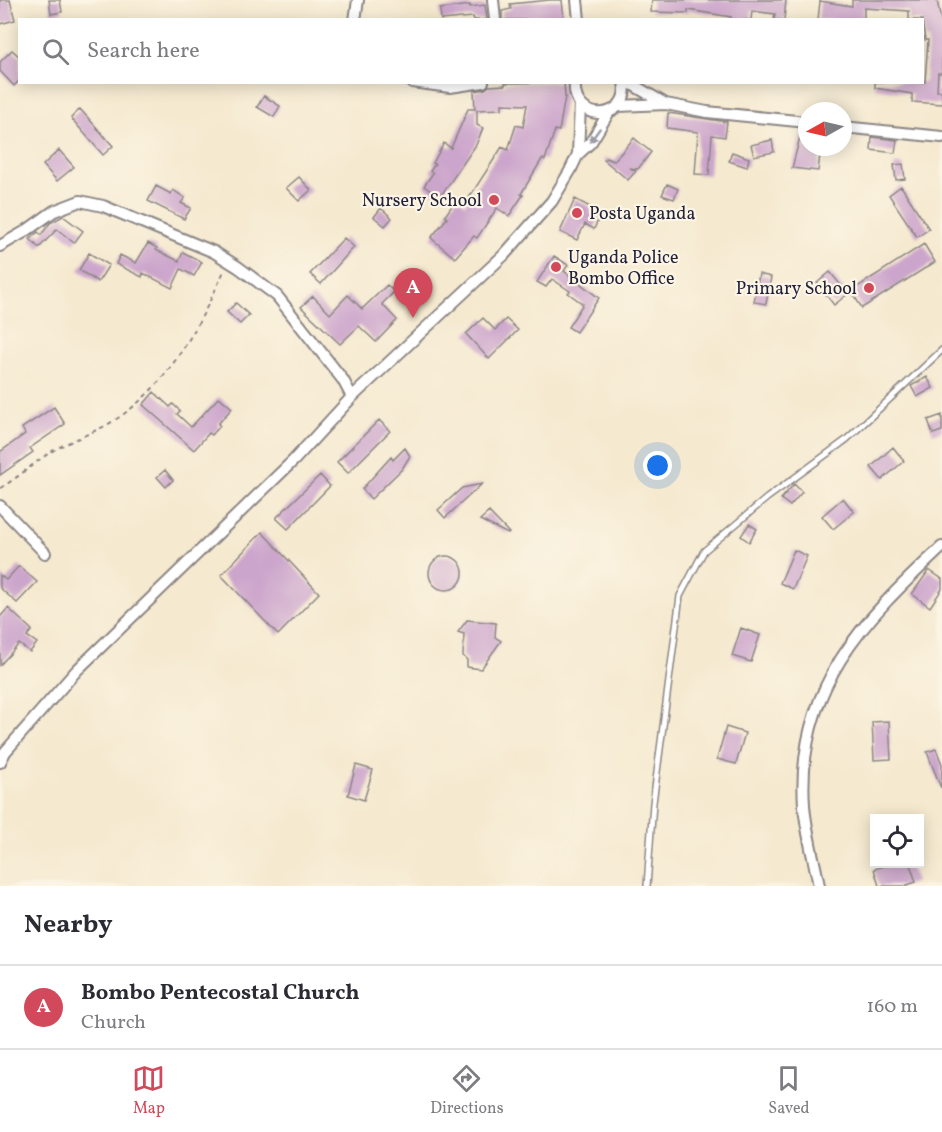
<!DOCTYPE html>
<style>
body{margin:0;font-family:Vollkorn,serif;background:#f2f2f3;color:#2b2b33}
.controls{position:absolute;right:18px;bottom:18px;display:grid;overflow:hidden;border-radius:0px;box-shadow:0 3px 15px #0003}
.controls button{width:54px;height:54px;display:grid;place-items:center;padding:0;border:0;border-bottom:2px solid #e1e1e2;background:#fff;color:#2b2b33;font:30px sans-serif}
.compass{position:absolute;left:798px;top:102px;width:54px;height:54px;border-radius:50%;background:#fff;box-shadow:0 3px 15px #0003;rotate:262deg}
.you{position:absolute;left:658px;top:466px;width:21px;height:21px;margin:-15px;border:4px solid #fff;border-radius:50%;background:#1a73e8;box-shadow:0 0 0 9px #1a73e833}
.badge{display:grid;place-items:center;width:39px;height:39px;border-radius:50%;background:#d1495b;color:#fff;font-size:20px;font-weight:700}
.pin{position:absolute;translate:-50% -50px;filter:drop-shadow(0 2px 3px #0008)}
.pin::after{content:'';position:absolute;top:32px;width:21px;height:18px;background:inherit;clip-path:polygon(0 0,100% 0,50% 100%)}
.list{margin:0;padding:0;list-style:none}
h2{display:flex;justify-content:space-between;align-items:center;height:78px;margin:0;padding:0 24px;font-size:26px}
h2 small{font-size:20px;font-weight:400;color:#7c7c81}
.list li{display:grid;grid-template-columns:39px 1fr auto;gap:18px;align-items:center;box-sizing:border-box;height:84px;padding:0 24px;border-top:2px solid #e1e1e2}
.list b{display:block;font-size:22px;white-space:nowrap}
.list p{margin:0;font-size:20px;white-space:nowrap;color:#7c7c81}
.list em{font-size:20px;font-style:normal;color:#7c7c81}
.icon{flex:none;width:33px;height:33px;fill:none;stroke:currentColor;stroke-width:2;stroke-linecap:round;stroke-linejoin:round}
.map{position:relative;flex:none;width:942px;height:886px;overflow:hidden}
.search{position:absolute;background:#fff;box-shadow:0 3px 15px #0003;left:18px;right:18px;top:18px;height:66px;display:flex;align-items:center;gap:15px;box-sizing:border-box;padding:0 21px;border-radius:0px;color:#7c7c81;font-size:22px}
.sheet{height:162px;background:#fff}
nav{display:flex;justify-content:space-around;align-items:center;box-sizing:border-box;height:84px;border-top:2px solid #e1e1e2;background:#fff;font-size:16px;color:#7c7c81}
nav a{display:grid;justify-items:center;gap:3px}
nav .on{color:#d1495b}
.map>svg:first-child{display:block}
</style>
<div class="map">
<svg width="942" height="886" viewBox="0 0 942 886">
<rect width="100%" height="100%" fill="#fcf5e5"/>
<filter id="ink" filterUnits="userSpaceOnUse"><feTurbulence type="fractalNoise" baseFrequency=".0167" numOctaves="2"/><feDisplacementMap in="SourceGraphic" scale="12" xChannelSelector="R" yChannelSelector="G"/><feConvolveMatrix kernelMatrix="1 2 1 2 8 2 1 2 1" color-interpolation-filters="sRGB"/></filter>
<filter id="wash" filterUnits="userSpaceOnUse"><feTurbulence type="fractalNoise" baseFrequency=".008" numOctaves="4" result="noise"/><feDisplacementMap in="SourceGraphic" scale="24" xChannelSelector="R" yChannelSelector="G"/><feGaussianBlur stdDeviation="1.35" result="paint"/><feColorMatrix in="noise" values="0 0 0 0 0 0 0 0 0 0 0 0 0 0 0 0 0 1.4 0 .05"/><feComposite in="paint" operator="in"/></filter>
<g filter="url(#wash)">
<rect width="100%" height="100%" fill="#f5e9cf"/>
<g id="blocks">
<!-- building -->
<path fill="#cca5cc" d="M 0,0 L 10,0 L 15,20 L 0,24 Z
M 49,0 L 60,0 L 62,12 L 51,14 Z
M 550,0 L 562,0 L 564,20 L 502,20 L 502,11 L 511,9 L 510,4 Z
M 652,0 L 786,0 L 784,20 L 774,20 L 775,14 L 752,11 L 751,20 L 731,20 L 731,17 L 688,10 L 688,13 L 651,12 Z
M 852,0 L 937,0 L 942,26 L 942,73 L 938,73 L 937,91 L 942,91 L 942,104 L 912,102 L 912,94 L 875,88 L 875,82 L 925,82 L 928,40 L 925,40 L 922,20 L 909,20 L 909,11 L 864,8 L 864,20 L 818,20 L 820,1 L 852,6 Z
M 470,5 L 470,7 L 485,5 L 487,20 L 474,20 L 473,17 L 441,20 L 440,9 Z
M 12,50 L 20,57 L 20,80 L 14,86 L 0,71 L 0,62 Z
M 564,82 L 565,97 L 559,131 L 555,130 L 545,160 L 542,159 L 521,194 L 523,195 L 509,216 L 497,208 L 477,238 L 474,236 L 455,258 L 431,238 L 447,218 L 445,216 L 457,198 L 465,204 L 502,147 L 508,150 L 516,125 L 523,127 L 527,105 L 502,104 L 502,109 L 477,110 L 477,125 L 483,128 L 476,145 L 440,197 L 424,186 L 433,173 L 430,171 L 435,164 L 433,163 L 444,143 L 451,148 L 468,109 L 475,109 L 474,91 L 485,89 L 489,86 L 505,85 L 505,83 Z
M 264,96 L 280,106 L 274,117 L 257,107 Z
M 80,109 L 113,146 L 103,155 L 71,118 Z
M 668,113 L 727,122 L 725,137 L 712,135 L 709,175 L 695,174 L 698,132 L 667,128 Z
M 802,129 L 807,129 L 807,147 L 821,147 L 818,171 L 792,168 Z
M 872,137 L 897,140 L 895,153 L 871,150 Z
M 634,138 L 651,152 L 638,169 L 630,168 L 636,171 L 628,180 L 604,160 L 606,158 L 614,161 Z
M 772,140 L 774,152 L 754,156 L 751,145 Z
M 59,150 L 74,167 L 57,181 L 43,165 Z
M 732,152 L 749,158 L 747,167 L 729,161 Z
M 903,164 L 905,179 L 896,180 L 894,165 Z
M 299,177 L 311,190 L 299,201 L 286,188 Z
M 667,184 L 678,189 L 674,199 L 662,195 Z
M 156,186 L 171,194 L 173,190 L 185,198 L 181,203 L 191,208 L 184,219 L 148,201 Z
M 901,186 L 929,229 L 917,237 L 889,195 Z
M 575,199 L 592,208 L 590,213 L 599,218 L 594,229 L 585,224 L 577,240 L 560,232 Z
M 381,208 L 392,218 L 385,226 L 374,217 Z
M 63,216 L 83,231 L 74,243 L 57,229 L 39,248 L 30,239 L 38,232 L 41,235 L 50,223 Z
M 344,238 L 354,247 L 321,284 L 310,274 Z
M 148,243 L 157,248 L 156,250 L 179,261 L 183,252 L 202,262 L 194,276 L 181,269 L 172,288 L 143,273 L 142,277 L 116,264 L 120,255 L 136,263 Z
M 924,244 L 935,262 L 862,308 L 851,291 Z
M 89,253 L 109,265 L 98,282 L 79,270 Z
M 554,256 L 568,265 L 564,271 L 599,298 L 576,332 L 568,327 L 583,304 L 568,293 L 570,291 L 552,279 L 546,287 L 537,282 Z
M 830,272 L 848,294 L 834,305 L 817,283 Z
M 759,274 L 771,277 L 766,304 L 754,302 Z
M 387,285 L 394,292 L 382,304 L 397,320 L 376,342 L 359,326 L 340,344 L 301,307 L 313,296 L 330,314 L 348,295 L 362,309 Z
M 236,303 L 249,315 L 240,324 L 227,312 Z
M 483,318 L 495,330 L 506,319 L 518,330 L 489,359 L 466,334 Z
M 927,377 L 933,388 L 917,397 L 911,386 Z
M 154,392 L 170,407 L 173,404 L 180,411 L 177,414 L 191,427 L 219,397 L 232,408 L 218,424 L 220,426 L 212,435 L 209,433 L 194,450 L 143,405 Z
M 54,407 L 65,424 L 30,448 L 33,452 L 0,475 L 0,452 L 25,434 L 22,428 Z
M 942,415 L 942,431 L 933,434 L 928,420 Z
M 379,420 L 390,431 L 348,473 L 337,462 Z
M 893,447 L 904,461 L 882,480 L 871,467 Z
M 405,448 L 410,456 L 402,469 L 371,499 L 362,489 L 391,457 L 393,460 Z
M 165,470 L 173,480 L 166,487 L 157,477 Z
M 320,475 L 330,486 L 288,529 L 276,518 Z
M 482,484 L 445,518 L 438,510 L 462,488 Z
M 794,484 L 802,492 L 790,506 L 781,499 Z
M 843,498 L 854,512 L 833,529 L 822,516 Z
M 489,512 L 509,533 L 508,534 L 480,520 Z
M 749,524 L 757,529 L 749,542 L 741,536 Z
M 262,532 L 319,593 L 278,635 L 221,575 Z
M 794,550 L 807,556 L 793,589 L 780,583 Z
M429 573a17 17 0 1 1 34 0a17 17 0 1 1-34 0Z
M 19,566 L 37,582 L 17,603 L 0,588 L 0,575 L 6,580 Z
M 929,570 L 942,579 L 942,589 L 930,607 L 912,594 Z
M 8,608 L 32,630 L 27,636 L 37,643 L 30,652 L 19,644 L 0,665 L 0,617 Z
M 467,620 L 496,623 L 495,637 L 501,641 L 481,669 L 467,667 L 467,660 L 463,656 L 464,634 L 458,632 Z
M 741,628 L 760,635 L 751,662 L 732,656 Z
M 889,721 L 891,759 L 874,760 L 872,722 Z
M 726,727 L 745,733 L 736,764 L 717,759 Z
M 936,749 L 942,764 L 941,788 L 927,752 Z
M 356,765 L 373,770 L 364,800 L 348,795 Z
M 892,864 L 910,864 L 916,882 L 904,886 L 879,886 L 874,869 Z"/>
</g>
</g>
<g filter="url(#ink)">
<use href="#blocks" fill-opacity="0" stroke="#8c8685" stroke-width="1.5"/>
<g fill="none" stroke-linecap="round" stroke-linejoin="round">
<defs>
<path id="service" d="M 647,886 L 653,803 L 680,596 L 704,551 L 767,498 L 846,440 L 942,350"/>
<path id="minor" d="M 493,0 L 495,20
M 577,0 L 579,20
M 355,20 L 358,0
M 412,82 L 450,87 L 483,82
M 575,82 C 571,126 632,121 624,82
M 628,82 L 664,103
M 618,106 L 666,104 L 707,112 L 807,122
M 843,127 L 942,137
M 578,154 L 591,142 L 609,112
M 0,246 L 26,231 L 54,211 L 80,201 L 103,206 L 214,252 L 238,267 L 277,296 L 343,380 L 352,397
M 0,506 L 45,553
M 0,762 L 5,752 L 77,670 L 294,460 L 352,397 L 504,255 L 552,201 L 570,171 L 578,154 L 580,104
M 819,886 C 814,859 806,832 804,805 C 796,689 863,620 942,547"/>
</defs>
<!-- service casing -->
<use href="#service" stroke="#8c8685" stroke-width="8"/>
<!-- minor casing -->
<use href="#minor" stroke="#8c8685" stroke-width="14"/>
<!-- path -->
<path stroke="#8c8685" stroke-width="2" stroke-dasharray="4.5 4.5" stroke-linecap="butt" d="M 0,488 C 20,477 36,460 56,449 C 76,438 99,431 118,418 C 169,384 199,326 224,271"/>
<!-- service -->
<use href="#service" stroke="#fff" stroke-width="5"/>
<!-- minor -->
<use href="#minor" stroke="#fff" stroke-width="10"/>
</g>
<!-- one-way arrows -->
<defs><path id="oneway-solid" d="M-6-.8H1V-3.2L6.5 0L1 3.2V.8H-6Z" transform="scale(1.5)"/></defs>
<use fill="#9c9ca7" href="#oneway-solid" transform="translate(595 135) rotate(126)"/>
</g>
<!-- markers -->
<g fill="#d1495b" stroke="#fcf5e5" stroke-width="2">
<circle cx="494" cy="200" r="6"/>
<circle cx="577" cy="213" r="6"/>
<circle cx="556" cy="267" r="6"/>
<circle cx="869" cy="288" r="6"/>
</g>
<g text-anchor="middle" stroke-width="4.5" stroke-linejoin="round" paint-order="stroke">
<!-- poi labels -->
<g font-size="18" fill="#22223b" stroke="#fcf5e5" text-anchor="end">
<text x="482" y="206">Nursery School</text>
<text x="589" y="219" text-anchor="start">Posta Uganda</text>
<text x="568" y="263" text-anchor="start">Uganda Police<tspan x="568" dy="21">Bombo Office</tspan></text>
<text x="857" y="294">Primary School</text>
</g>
</g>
</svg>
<div class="controls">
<button><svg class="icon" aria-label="locate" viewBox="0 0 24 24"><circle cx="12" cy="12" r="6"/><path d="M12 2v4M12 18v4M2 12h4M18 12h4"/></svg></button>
</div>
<svg class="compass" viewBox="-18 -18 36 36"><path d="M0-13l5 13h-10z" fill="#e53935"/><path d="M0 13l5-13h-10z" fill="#7c7c81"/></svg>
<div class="you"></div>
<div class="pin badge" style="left:413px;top:318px">A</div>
<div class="search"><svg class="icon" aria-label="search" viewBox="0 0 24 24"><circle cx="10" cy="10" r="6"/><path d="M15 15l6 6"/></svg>Search here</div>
</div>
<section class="sheet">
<h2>Nearby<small></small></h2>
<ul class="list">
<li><span class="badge">A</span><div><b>Bombo Pentecostal Church</b><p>Church</p></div><em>160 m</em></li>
</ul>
</section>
<nav>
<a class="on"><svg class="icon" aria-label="map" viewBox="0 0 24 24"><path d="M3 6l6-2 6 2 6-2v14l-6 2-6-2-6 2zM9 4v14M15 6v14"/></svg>Map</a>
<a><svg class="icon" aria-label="directions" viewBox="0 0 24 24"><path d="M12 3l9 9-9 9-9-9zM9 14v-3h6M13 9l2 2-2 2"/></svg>Directions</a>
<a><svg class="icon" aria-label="saved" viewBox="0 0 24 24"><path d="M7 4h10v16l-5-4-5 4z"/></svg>Saved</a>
</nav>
